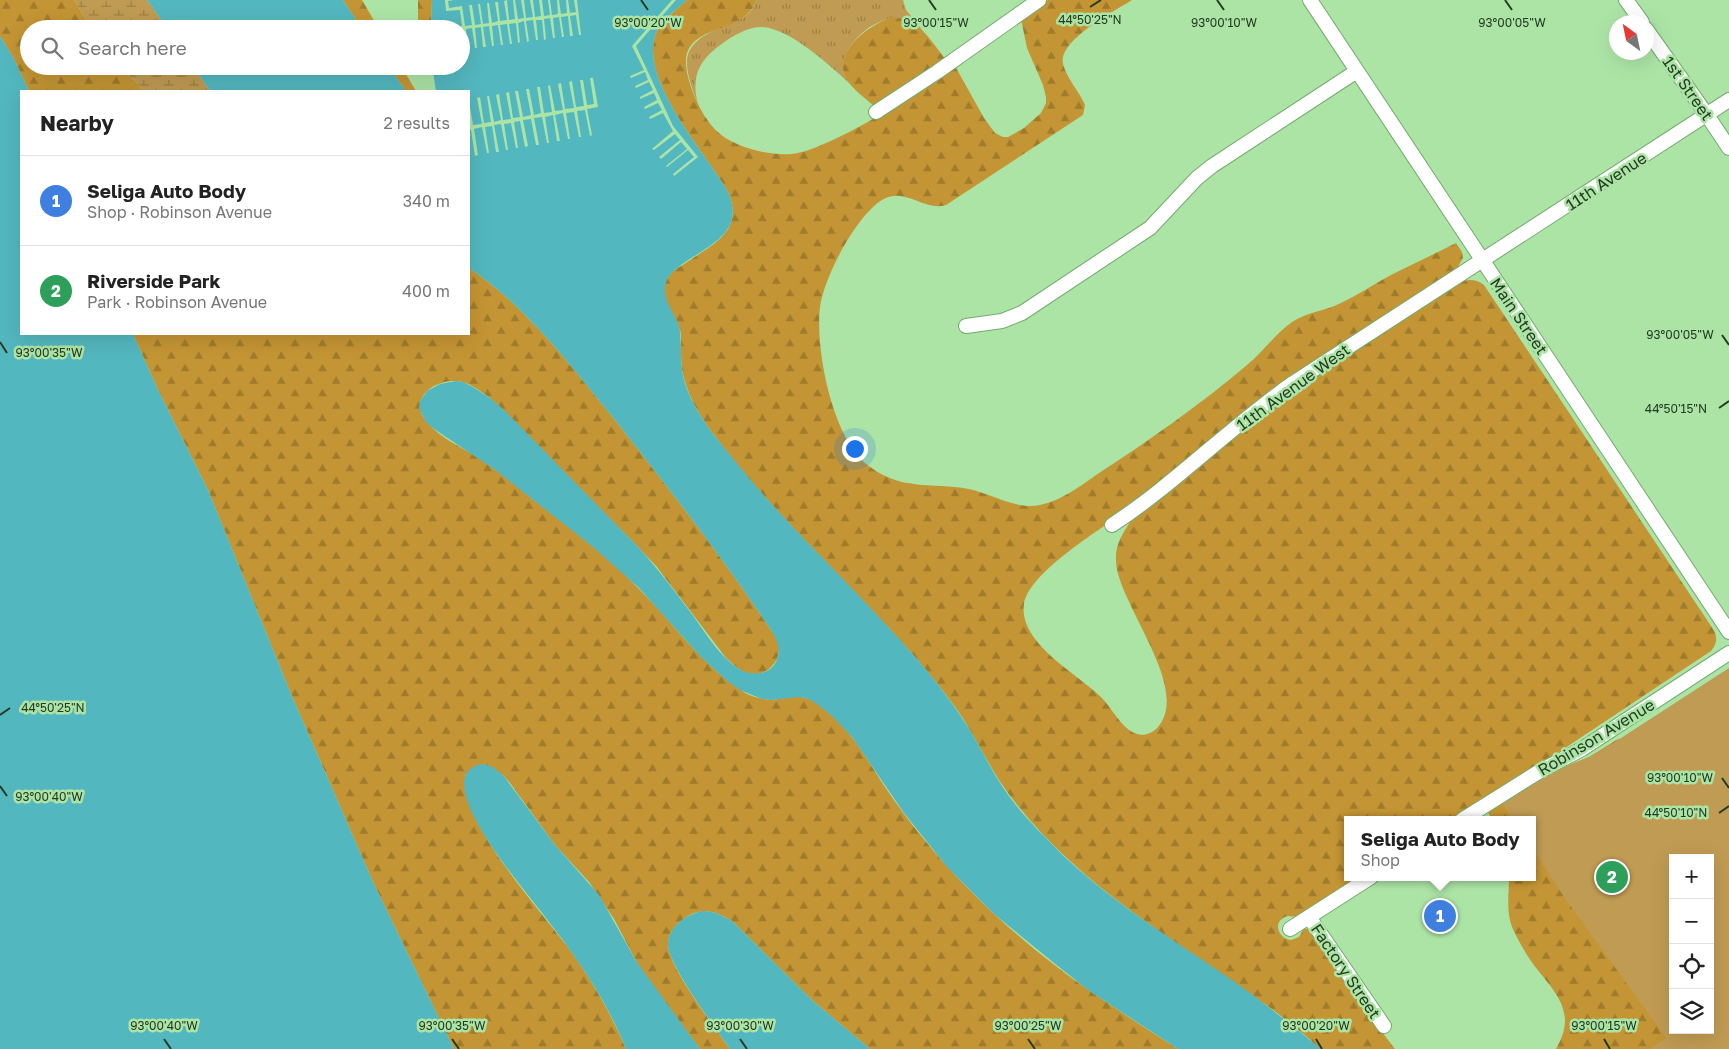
<!DOCTYPE html>
<meta charset="utf-8">
<style>
body{margin:0;font-family:"Golos Text",sans-serif;background:#f2f2f2;color:#222}
.controls{position:absolute;right:15px;bottom:15px;display:grid;overflow:hidden;border-radius:0px;box-shadow:0 5px 20px #0002}
.controls button{width:45px;height:45px;display:grid;place-items:center;padding:0;border:0;border-bottom:1px solid #e0e0e0;background:#fff;color:#222;font:25px sans-serif}
.compass{position:absolute;left:1609px;top:15px;width:45px;height:45px;border-radius:50%;background:#fff;box-shadow:0 5px 20px #0002;rotate:327deg}
.you{position:absolute;left:854px;top:448px;width:18px;height:18px;margin:-12px;border:4px solid #fff;border-radius:50%;background:#1a73e8;box-shadow:0 0 0 8px #1a73e833}
.badge{display:grid;place-items:center;width:32px;height:32px;border-radius:50%;background:#9337a1;color:#fff;font-size:16px;font-weight:700}
.pin{position:absolute;translate:-50% -50%;border:2px solid #fff;box-shadow:0 1px 5px #0006}
.popup{position:absolute;left:1344px;top:816px;width:192px;height:65px;box-sizing:border-box;display:grid;place-content:center;border-radius:0px;background:#fff;filter:drop-shadow(0 1px 4px #0005);font-size:16px;white-space:nowrap;color:#767676}
.popup b{font-size:19px;color:#222}
.popup::after{content:'';position:absolute;left:50%;top:100%;margin-left:-10px;border:10px solid transparent;border-top-color:#fff}
.list{margin:0;padding:0;list-style:none}
h2{display:flex;justify-content:space-between;align-items:center;height:65px;margin:0;padding:0 20px;font-size:21px}
h2 small{font-size:16px;font-weight:400;color:#767676}
.list li{display:grid;grid-template-columns:32px 1fr auto;gap:15px;align-items:center;box-sizing:border-box;height:90px;padding:0 20px;border-top:1px solid #e0e0e0}
.list b{display:block;font-size:19px;white-space:nowrap}
.list p{margin:0;font-size:16px;white-space:nowrap;color:#767676}
.list em{font-size:16px;font-style:normal;color:#767676}
.icon{flex:none;width:28px;height:28px;fill:none;stroke:currentColor;stroke-width:2;stroke-linecap:round;stroke-linejoin:round}
.map{position:relative;flex:none;width:1729px;height:1049px;overflow:hidden}
.search{position:absolute;background:#fff;box-shadow:0 5px 20px #0002;left:20px;top:20px;width:450px;height:55px;display:flex;align-items:center;gap:12px;box-sizing:border-box;padding:0 18px;border-radius:28px;color:#767676;font-size:19px}
.panel{position:absolute;background:#fff;box-shadow:0 5px 20px #0002;left:20px;top:90px;width:450px;height:245px;border-radius:0px}
.map>svg:first-child{display:block}
</style>
<div class="map">
<svg width="1729" height="1049" viewBox="0 0 1729 1049">
<defs>
<pattern id="grass-tufts" width="24" height="20" patternUnits="userSpaceOnUse" patternTransform="scale(1.25)"><rect width="24" height="20" fill="#c09b53"/><path d="M3 7l-1-3M5 7V3M7 7l1-3M15 17l-1-3M17 17v-4M19 17l1-3" fill="none" stroke="#9c8044"/></pattern>
<pattern id="forest-firs" width="22" height="20" patternUnits="userSpaceOnUse" patternTransform="scale(1.25)"><rect width="22" height="20" fill="#c49534"/><path d="M5 1l3.5 6h-7zM16 11l3.5 6h-7z" fill="#9f7b2c"/></pattern>
<pattern id="wetland-marsh" width="20" height="14" patternUnits="userSpaceOnUse" patternTransform="scale(1.25)"><rect width="20" height="14" fill="#c09b53"/><path d="M1 5h8M5 5V1M11 12h8M15 12V8" fill="none" stroke="#9c8044"/></pattern>
</defs>
<rect width="100%" height="100%" fill="#ace4a6"/>
<!-- grass -->
<path fill="url(#grass-tufts)" d="M 757,0 L 903,0 L 906,10 L 924,32 C 917,25 909,19 898,18 C 874,16 837,48 844,73 C 847,83 856,90 864,96 C 840,76 794,28 761,27 C 745,27 726,40 714,50 C 696,65 692,82 698,104 C 680,58 680,43 729,24 C 742,19 752,14 757,0 Z"/>
<!-- forest -->
<path fill="url(#forest-firs)" fill-rule="evenodd" d="M 0,0 L 74,0 L 92,29 L 29,29 L 29,66 L 121,66 L 144,91 L 29,91 L 13,57 L 0,36 Z
M 343,0 L 362,0 L 379,29 L 362,29 Z
M 418,0 L 432,0 L 431,29 L 418,29 Z
M 687,0 L 757,0 C 744,33 697,24 687,53 C 682,71 696,103 706,118 C 717,135 731,143 751,149 C 764,153 778,155 792,154 C 807,152 822,145 835,139 C 878,119 916,92 955,66 L 984,118 L 995,133 L 1003,137 L 1008,137 L 1024,128 L 1041,113 L 1046,103 L 1046,97 L 1043,85 L 1027,48 L 1021,19 L 1048,0 L 1132,0 C 1115,11 1058,40 1063,64 C 1067,79 1079,91 1085,105 L 1083,115 L 946,205 C 924,212 905,186 882,200 C 856,216 824,277 820,307 C 815,349 832,435 865,463 C 900,492 930,482 969,489 C 992,494 1016,510 1040,505 C 1061,501 1082,485 1099,473 C 1150,440 1201,404 1247,365 C 1263,352 1275,334 1292,322 C 1307,312 1325,311 1341,303 C 1358,295 1374,284 1391,275 C 1412,264 1435,254 1456,243 L 1462,252 L 1463,258 L 1456,270 L 1110,522 C 1087,538 1028,576 1024,604 C 1018,643 1078,674 1101,697 C 1112,708 1120,726 1134,733 C 1143,737 1152,734 1158,727 C 1192,687 1116,602 1116,560 C 1115,545 1123,533 1130,522 L 1251,419 L 1333,361 L 1463,281 C 1471,279 1478,280 1484,285 L 1713,629 C 1718,637 1717,644 1711,651 L 1535,768 L 1452,820 L 1348,820 L 1348,877 L 1360,877 L 1298,917 C 1293,917 1289,915 1285,917 C 1272,923 1279,939 1291,940 L 1299,937 L 1304,928 L 1310,930 L 1372,1019 L 1395,1049 C 1377,1049 1358,1049 1340,1049 C 1335,1049 1326,1049 1321,1049 C 1316,1047 1311,1040 1307,1037 C 1292,1025 1278,1013 1263,1003 C 1176,941 1080,886 1014,801 C 993,775 980,745 962,717 C 940,685 914,655 887,626 C 835,570 780,518 732,458 C 714,435 695,413 686,385 C 682,373 681,362 681,349 C 680,343 682,336 680,330 C 676,315 661,301 665,284 C 667,276 674,270 681,266 C 709,246 746,233 728,192 C 706,153 638,80 656,33 C 662,20 676,10 687,0 Z
M 890,18 C 917,15 931,41 946,60 L 874,106 C 865,98 852,89 846,78 C 832,52 869,25 890,18 Z
M 388,66 L 401,66 L 416,91 L 406,91 Z
M 469,268 C 527,307 571,366 615,420 C 670,490 724,559 773,633 C 776,637 778,642 779,647 C 780,664 764,678 748,673 C 739,671 733,664 726,658 L 656,566 L 639,548 L 490,398 C 480,391 468,381 456,381 C 432,380 408,400 427,422 C 440,438 460,446 477,457 C 500,472 521,490 543,507 C 576,533 611,559 640,590 C 673,623 700,662 738,688 C 749,697 765,701 779,699 C 787,698 794,696 801,697 C 814,699 825,709 834,717 C 854,736 868,761 883,784 C 895,802 909,821 923,838 C 970,896 1028,948 1090,991 C 1119,1011 1148,1030 1178,1049 L 870,1049 L 813,1001 L 732,921 C 717,912 704,907 688,916 C 678,922 669,931 668,943 C 666,964 716,1029 730,1049 L 700,1049 L 647,978 L 636,961 L 614,919 L 589,882 L 555,845 L 510,783 L 503,775 L 466,774 C 453,816 547,917 572,953 C 594,984 611,1014 626,1049 L 454,1049 L 373,882 L 291,694 L 208,490 L 158,390 L 133,334 L 469,334 Z
M 1701,731 L 1729,1049 L 1556,1049 C 1561,1040 1565,1031 1565,1020 C 1564,996 1543,979 1531,961 C 1524,951 1517,938 1512,927 C 1506,911 1509,894 1509,877 L 1532,877 L 1532,820 L 1492,820 L 1487,810 L 1547,774 L 1589,757 L 1618,739 ZM 1673,858 L 1710,858 L 1710,1030 L 1673,1030 Z"/>
<!-- wetland -->
<path fill="url(#wetland-marsh)" d="M 74,0 L 147,0 L 168,29 L 92,29 Z
M 121,66 L 193,66 L 210,91 L 144,91 Z"/>
<!-- green -->
<path fill="#c09b53" fill-rule="evenodd" d="M 1729,668 L 1729,1049 L 1650,1049 L 1666,1038 L 1564,897 L 1533,849 L 1532,820 L 1513,820 L 1501,801 L 1547,774 L 1589,757 L 1604,749 ZM 1673,858 L 1710,858 L 1710,1030 L 1673,1030 Z"/>
<!-- water -->
<path fill="#53b7bf" d="M 147,0 L 343,0 L 362,29 L 168,29 Z
M 432,0 L 687,0 C 676,10 662,19 656,33 C 638,80 706,153 728,192 C 746,233 709,245 681,265 C 675,270 668,275 666,282 C 661,298 674,312 679,326 C 681,333 680,341 681,349 C 681,363 682,376 687,389 C 697,416 717,439 735,461 C 782,520 838,572 889,628 C 915,656 941,686 962,718 C 975,737 985,758 997,778 C 1010,800 1027,819 1045,837 C 1101,897 1172,938 1239,985 C 1267,1005 1294,1027 1321,1049 L 1178,1049 L 1088,990 L 1054,963 L 994,914 L 948,868 L 904,813 L 852,737 L 831,715 L 814,702 L 806,698 L 798,697 L 772,700 L 762,699 L 740,690 L 726,680 L 700,656 L 639,588 L 621,572 L 593,547 L 494,469 L 434,429 L 426,422 L 419,408 L 420,401 L 427,391 L 440,384 L 456,381 L 463,382 L 473,387 L 490,398 L 503,409 L 639,548 C 659,570 676,593 694,617 C 707,635 720,657 739,669 C 752,677 772,675 777,659 C 781,650 777,641 773,633 C 724,559 670,490 615,420 C 571,366 527,307 469,268 L 469,91 L 436,91 L 432,66 L 461,66 L 461,29 L 431,29 Z
M 0,36 L 13,57 L 29,91 L 21,91 L 21,334 L 133,334 L 158,390 L 208,490 L 291,694 L 373,882 L 454,1049 L 0,1049 Z
M 193,66 L 388,66 L 406,91 L 210,91 Z
M 481,764 L 491,766 L 503,775 L 555,845 L 599,895 L 636,961 L 700,1049 L 626,1049 C 612,1014 594,984 572,953 C 559,934 545,917 531,899 C 516,879 428,776 481,764 Z
M 702,911 C 714,911 721,915 732,921 L 813,1001 L 870,1049 L 730,1049 C 717,1030 667,964 668,944 C 669,926 686,915 702,911 Z"/>
<!-- pier -->
<path fill="#ace4a6" d="M 445,0 L 454,0 L 448,1 L 449,8 L 462,6 L 465,26 L 472,25 L 469,5 L 472,5 L 475,25 L 481,24 L 478,4 L 480,4 L 483,24 L 489,23 L 487,3 L 489,3 L 492,23 L 498,21 L 495,2 L 498,2 L 500,21 L 507,20 L 504,1 L 507,0 L 509,20 L 515,19 L 513,0 L 515,0 L 518,19 L 524,18 L 521,0 L 524,0 L 526,18 L 533,17 L 530,0 L 533,0 L 535,17 L 541,16 L 539,0 L 542,0 L 544,16 L 550,15 L 548,0 L 550,0 L 552,15 L 558,14 L 557,0 L 559,0 L 561,14 L 567,13 L 566,0 L 568,0 L 570,13 L 576,12 L 574,0 L 577,0 L 581,35 L 579,35 L 576,15 L 570,16 L 573,36 L 570,36 L 568,16 L 561,17 L 564,37 L 562,37 L 559,17 L 553,18 L 555,38 L 553,38 L 550,18 L 544,19 L 546,39 L 544,40 L 542,20 L 536,20 L 538,40 L 536,40 L 533,20 L 526,21 L 529,41 L 527,42 L 524,21 L 518,23 L 520,42 L 518,43 L 516,23 L 509,24 L 512,44 L 510,44 L 507,24 L 500,25 L 503,45 L 501,45 L 498,25 L 492,26 L 494,46 L 492,46 L 489,26 L 483,27 L 486,47 L 483,47 L 481,27 L 475,28 L 477,48 L 475,48 L 472,28 L 466,29 L 468,49 L 466,49 L 463,29 L 445,29 L 462,26 L 460,10 L 446,11 Z
M 672,0 L 676,0 L 636,46 L 673,126 L 698,157 L 674,176 L 673,174 L 694,157 L 688,150 L 667,167 L 666,166 L 687,149 L 681,142 L 661,159 L 659,157 L 680,140 L 675,134 L 654,150 L 652,149 L 673,131 L 663,113 L 650,119 L 649,117 L 662,110 L 658,103 L 645,109 L 644,107 L 657,100 L 654,93 L 640,99 L 640,97 L 653,90 L 649,82 L 636,88 L 635,86 L 648,80 L 645,72 L 631,78 L 630,76 L 644,70 L 632,46 Z
M 590,78 L 593,78 L 598,107 L 587,109 L 592,135 L 590,136 L 585,110 L 577,111 L 581,137 L 579,137 L 574,112 L 566,113 L 570,139 L 568,139 L 563,113 L 555,115 L 560,141 L 557,141 L 553,115 L 545,117 L 549,143 L 547,143 L 542,117 L 534,118 L 539,145 L 536,145 L 531,119 L 523,120 L 528,146 L 525,147 L 520,121 L 514,122 L 518,148 L 516,148 L 511,123 L 504,124 L 508,150 L 506,150 L 501,124 L 494,125 L 499,152 L 496,152 L 492,126 L 485,127 L 489,153 L 487,153 L 482,127 L 474,129 L 478,155 L 475,156 L 471,130 L 469,130 L 469,126 L 470,126 L 469,100 L 473,125 L 482,124 L 477,98 L 480,97 L 484,123 L 491,122 L 487,96 L 489,96 L 494,122 L 501,120 L 496,95 L 499,94 L 503,120 L 511,119 L 506,93 L 509,92 L 513,118 L 520,117 L 515,91 L 518,91 L 523,117 L 531,115 L 526,89 L 529,89 L 534,115 L 541,113 L 537,87 L 540,87 L 544,113 L 552,112 L 548,86 L 550,85 L 555,111 L 563,110 L 558,84 L 561,83 L 565,109 L 574,108 L 569,82 L 572,81 L 576,107 L 584,106 L 580,80 L 583,80 L 587,105 L 594,104 Z"/>
<g fill="none" stroke-linecap="round" stroke-linejoin="round">
<defs>
<path id="street" d="M 1310,0 L 1729,632
M 1626,0 L 1642,22
M 1646,29 L 1707,115 L 1729,148
M 876,112 L 937,72 L 1039,0
M 966,326 L 1002,321 L 1022,313 L 1150,228 L 1197,178 L 1212,166 L 1357,71
M 1112,525 C 1176,483 1230,427 1293,383 L 1729,100
M 1462,820 L 1540,771 L 1582,749 L 1729,653
M 1309,917 L 1384,1026
M 1290,929 L 1371,877"/>
</defs>
<!-- street casing -->
<use href="#street" stroke="#75aa6f" stroke-width="16"/>
<!-- street -->
<use href="#street" stroke="#fff" stroke-width="14"/>
</g>
<!-- ticks -->
<path fill="none" stroke="#243b22" stroke-width="2" d="M 641,0 L 648,10M 929,0 L 936,10M 1217,0 L 1224,10M 1505,0 L 1512,10M 1090,7 L 1101,0M 1722,335 L 1729,345M 0,342 L 7,353M 1719,408 L 1729,401M 0,715 L 10,708M 1722,778 L 1729,788M 0,786 L 7,796M 1719,813 L 1729,806M 164,1039 L 171,1049M 452,1039 L 459,1049M 740,1039 L 747,1049M 1028,1039 L 1035,1049M 1316,1039 L 1322,1049M 1604,1039 L 1610,1049"/>
<g text-anchor="middle" stroke-width="5" stroke-linejoin="round" paint-order="stroke">
<!-- street labels -->
<g font-size="16" fill="#243b22" stroke="#ace4a6">
<text transform="translate(1688 88) rotate(55)" y="6">1st Street</text>
<text transform="translate(1606 181) rotate(-33)" y="6">11th Avenue</text>
<text transform="translate(1519 316) rotate(56)" y="6">Main Street</text>
<text transform="translate(1293 387) rotate(-36)" y="6">11th Avenue West</text>
<text transform="translate(1596 737) rotate(-31)" y="6">Robinson Avenue</text>
<text transform="translate(1346 971) rotate(56)" y="6">Factory Street</text>
</g>
</g>
<g font-size="12" text-anchor="middle" fill="#243b22" stroke="#ace4a6" stroke-width="5" stroke-linejoin="round" paint-order="stroke">
<text x="1090" y="24">44°50'25"N</text>
<text x="1224" y="27">93°00'10"W</text>
<text x="648" y="27">93°00'20"W</text>
<text x="936" y="27">93°00'15"W</text>
<text x="1512" y="27">93°00'05"W</text>
<text x="1680" y="339">93°00'05"W</text>
<text x="49" y="357">93°00'35"W</text>
<text x="1676" y="413">44°50'15"N</text>
<text x="53" y="712">44°50'25"N</text>
<text x="1680" y="782">93°00'10"W</text>
<text x="49" y="801">93°00'40"W</text>
<text x="1676" y="817">44°50'10"N</text>
<text x="164" y="1030">93°00'40"W</text>
<text x="452" y="1030">93°00'35"W</text>
<text x="740" y="1030">93°00'30"W</text>
<text x="1028" y="1030">93°00'25"W</text>
<text x="1316" y="1030">93°00'20"W</text>
<text x="1604" y="1030">93°00'15"W</text>
</g>
</svg>
<div class="controls">
<button>+</button>
<button>−</button>
<button><svg class="icon" aria-label="locate" viewBox="0 0 24 24"><circle cx="12" cy="12" r="6"/><path d="M12 2v4M12 18v4M2 12h4M18 12h4"/></svg></button>
<button><svg class="icon" aria-label="layers" viewBox="0 0 24 24"><path d="M12 4l9 5-9 5-9-5zM3 14l9 5 9-5"/></svg></button>
</div>
<svg class="compass" viewBox="-18 -18 36 36"><path d="M0-13l5 13h-10z" fill="#e53935"/><path d="M0 13l5-13h-10z" fill="#767676"/></svg>
<div class="you"></div>
<div class="pin badge" style="left:1440px;top:916px;background:#3f7fe0">1</div>
<div class="popup"><b>Seliga Auto Body</b>Shop</div>
<div class="pin badge" style="left:1612px;top:877px;background:#2e9e5b">2</div>
<div class="search"><svg class="icon" aria-label="search" viewBox="0 0 24 24"><circle cx="10" cy="10" r="6"/><path d="M15 15l6 6"/></svg>Search here</div>
<section class="panel">
<h2>Nearby<small>2 results</small></h2>
<ul class="list">
<li><span class="badge" style="background:#3f7fe0">1</span><div><b>Seliga Auto Body</b><p>Shop · Robinson Avenue</p></div><em>340 m</em></li>
<li><span class="badge" style="background:#2e9e5b">2</span><div><b>Riverside Park</b><p>Park · Robinson Avenue</p></div><em>400 m</em></li>
</ul>
</section>
</div>
